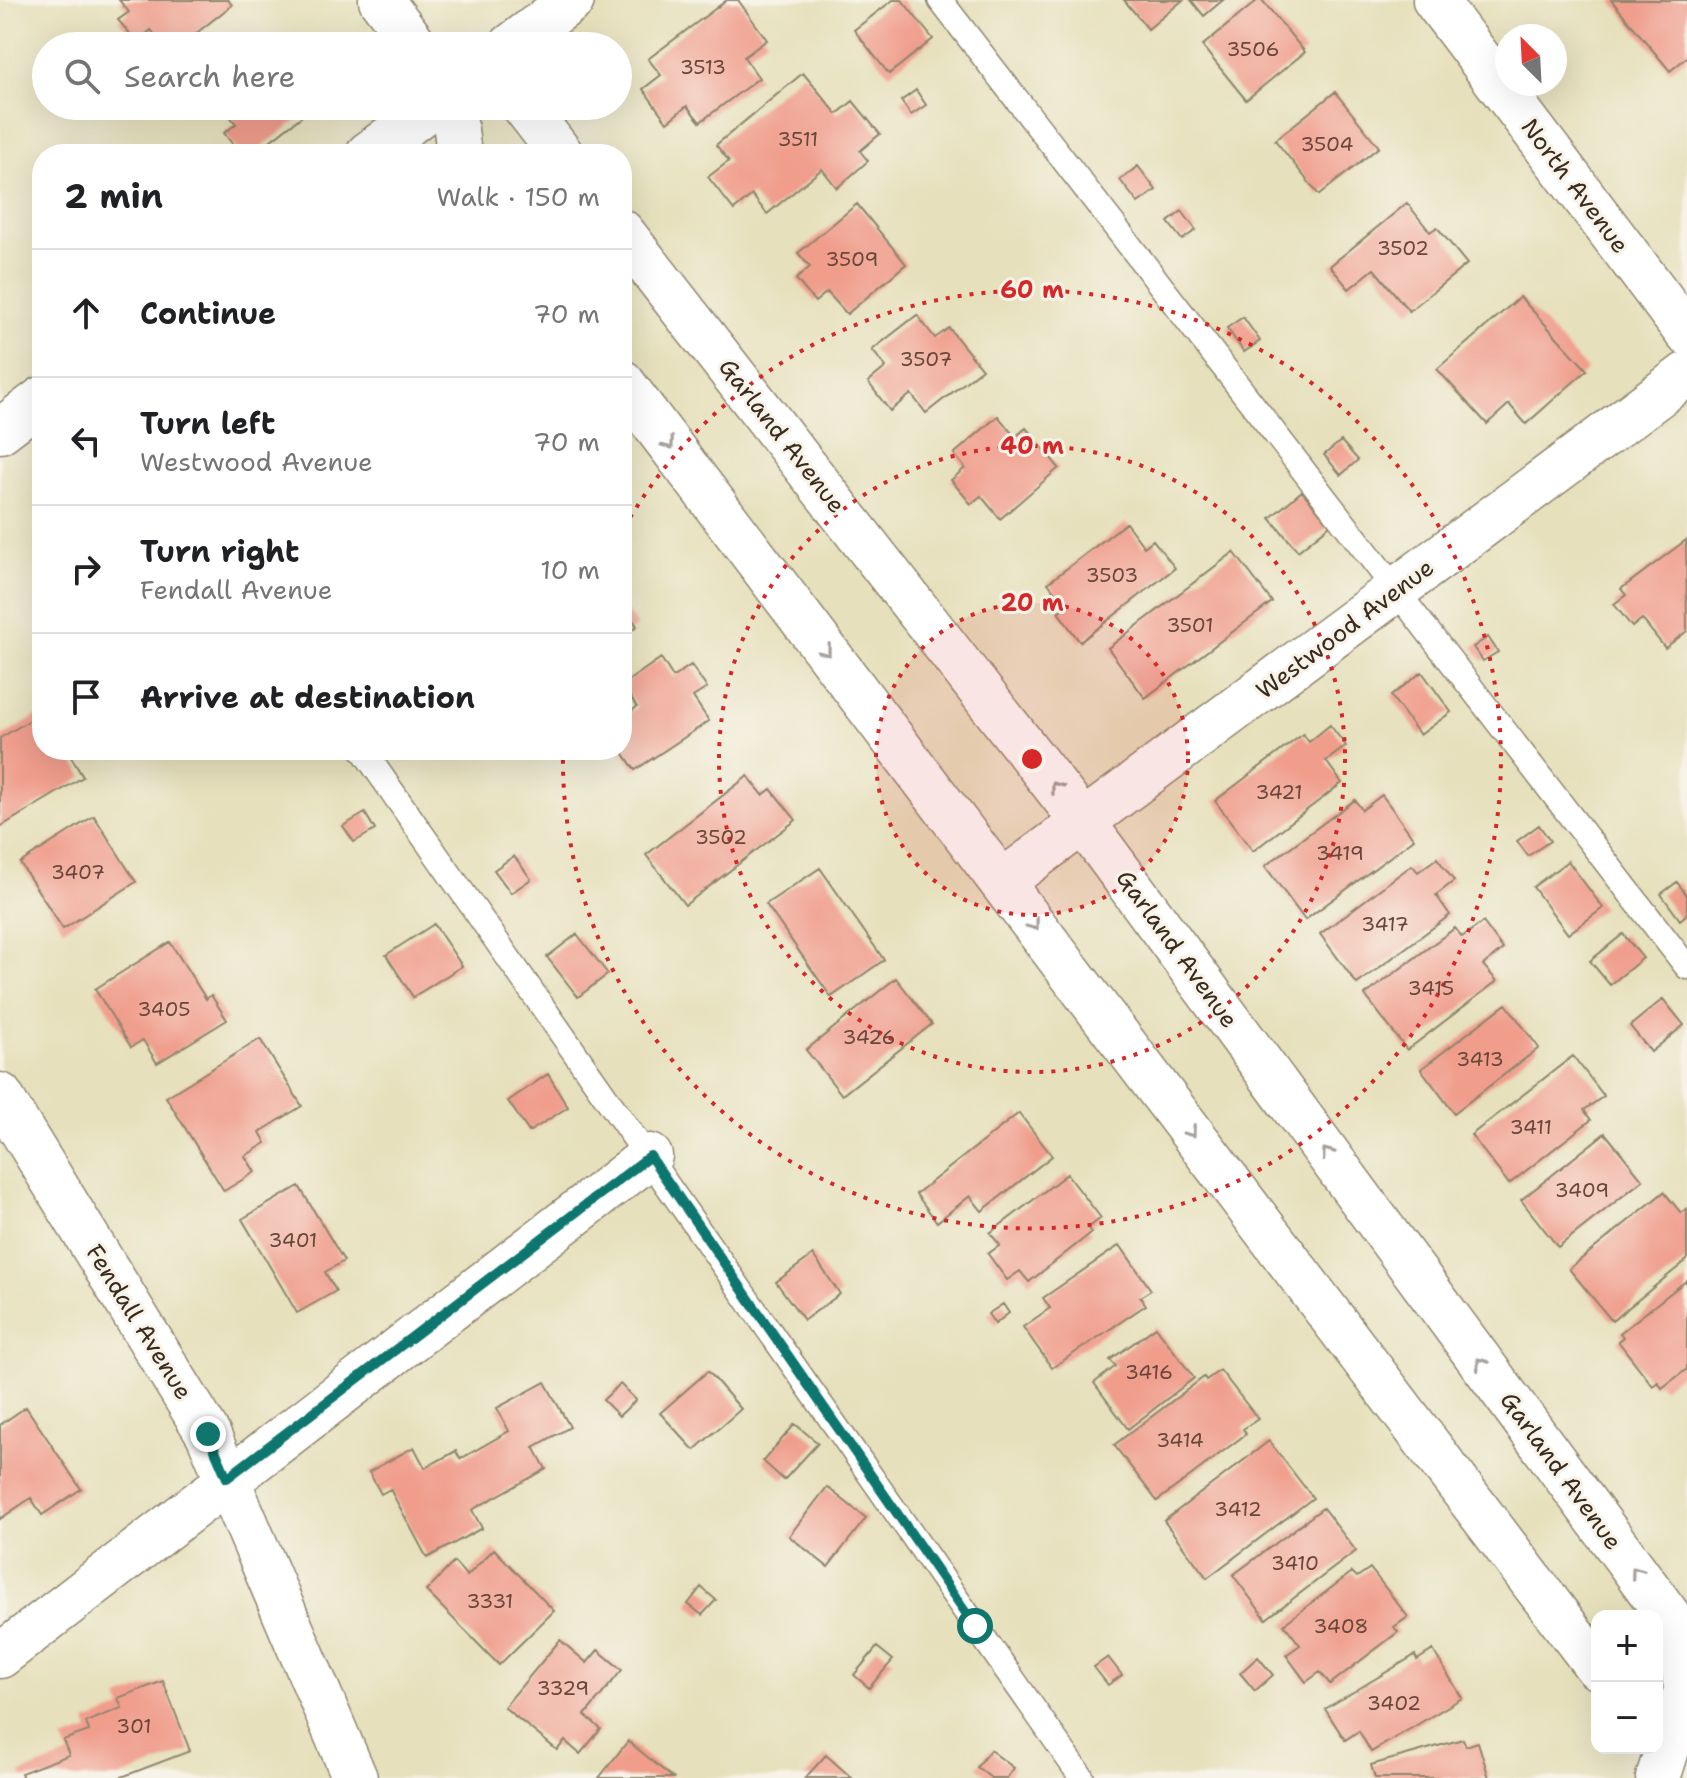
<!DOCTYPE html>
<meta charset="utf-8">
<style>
body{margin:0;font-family:"Shantell Sans",sans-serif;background:#f6f6f6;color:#202124}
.controls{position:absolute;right:24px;bottom:24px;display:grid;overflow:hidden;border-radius:16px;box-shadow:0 8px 32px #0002}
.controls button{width:72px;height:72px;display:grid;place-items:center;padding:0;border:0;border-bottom:2px solid #e0e0e0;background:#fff;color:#202124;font:40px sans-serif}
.compass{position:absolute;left:1495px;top:24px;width:72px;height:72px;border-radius:50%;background:#fff;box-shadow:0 8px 32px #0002;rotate:336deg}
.stop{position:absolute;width:24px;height:24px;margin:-18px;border:6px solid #0f766e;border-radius:50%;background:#fff}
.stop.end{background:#0f766e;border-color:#fff;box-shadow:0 2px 8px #0008}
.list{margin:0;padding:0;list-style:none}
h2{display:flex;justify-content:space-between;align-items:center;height:104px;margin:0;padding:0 32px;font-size:34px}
h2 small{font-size:26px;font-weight:400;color:#757577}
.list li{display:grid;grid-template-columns:52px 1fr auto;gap:24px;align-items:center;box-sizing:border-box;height:128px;padding:0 32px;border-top:2px solid #e0e0e0}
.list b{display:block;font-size:30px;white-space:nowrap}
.list p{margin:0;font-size:26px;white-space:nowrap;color:#757577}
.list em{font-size:26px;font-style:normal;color:#757577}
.icon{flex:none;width:44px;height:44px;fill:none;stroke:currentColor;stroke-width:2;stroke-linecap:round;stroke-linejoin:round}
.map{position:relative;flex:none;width:1687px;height:1778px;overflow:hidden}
.search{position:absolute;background:#fff;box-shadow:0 8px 32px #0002;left:32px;top:32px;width:600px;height:88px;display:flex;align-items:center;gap:20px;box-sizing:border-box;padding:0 28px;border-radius:44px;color:#757577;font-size:30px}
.panel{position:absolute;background:#fff;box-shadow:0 8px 32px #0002;left:32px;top:144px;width:600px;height:616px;border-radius:32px}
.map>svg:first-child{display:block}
</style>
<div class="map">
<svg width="1687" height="1778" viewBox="0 0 1687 1778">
<rect width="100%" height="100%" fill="#f7f3e8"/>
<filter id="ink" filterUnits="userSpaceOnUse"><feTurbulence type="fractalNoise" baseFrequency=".0125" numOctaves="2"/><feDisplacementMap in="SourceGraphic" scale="16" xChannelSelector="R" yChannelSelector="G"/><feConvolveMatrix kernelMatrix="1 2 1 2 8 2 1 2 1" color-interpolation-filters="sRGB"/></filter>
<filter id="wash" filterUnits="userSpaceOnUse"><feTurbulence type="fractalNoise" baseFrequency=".006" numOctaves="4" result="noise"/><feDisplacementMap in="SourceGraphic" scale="32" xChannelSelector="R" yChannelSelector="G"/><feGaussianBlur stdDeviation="1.8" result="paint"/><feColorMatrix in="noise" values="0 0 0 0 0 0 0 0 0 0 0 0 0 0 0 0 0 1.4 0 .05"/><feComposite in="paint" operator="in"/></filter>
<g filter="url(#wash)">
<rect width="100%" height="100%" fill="#e6e0bc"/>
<g id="blocks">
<!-- building -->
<path fill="#f09d8c" d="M 119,0 L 228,0 L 232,5 L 180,46 L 164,46 L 151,30 L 137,42 L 118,20 L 129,12 Z
M 727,0 L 738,0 L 767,40 L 744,57 L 759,78 L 700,122 L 687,106 L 667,122 L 643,89 L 661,75 L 648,59 Z
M 893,0 L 902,0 L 933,39 L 889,74 L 854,30 Z
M 1124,0 L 1183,0 L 1148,29 Z
M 1191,0 L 1223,0 L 1204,16 Z
M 1258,0 L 1262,0 L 1305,52 L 1246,100 L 1202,46 Z
M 1611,0 L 1687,0 L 1687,57 L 1670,71 Z
M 803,73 L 837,114 L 853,101 L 880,134 L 860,151 L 868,161 L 837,188 L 822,169 L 767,214 L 752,195 L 734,210 L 708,177 L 729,161 L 716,145 Z
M 916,90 L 926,105 L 911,115 L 901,101 Z
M 1335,92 L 1379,147 L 1319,195 L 1275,140 Z
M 222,106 L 301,106 L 306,113 L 253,154 L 240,154 L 224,133 L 236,124 Z
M 1138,166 L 1156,190 L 1138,203 L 1120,180 Z
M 1407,203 L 1430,232 L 1437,227 L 1467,264 L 1409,311 L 1374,269 L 1349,289 L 1330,266 Z
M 857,204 L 906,264 L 847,314 L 827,292 L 815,302 L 796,279 L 810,267 L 798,253 Z
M 1182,211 L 1196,230 L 1182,240 L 1168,222 Z
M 1520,297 L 1587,370 L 1526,424 L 1509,404 L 1487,424 L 1437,369 Z
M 917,315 L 935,338 L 949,328 L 982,369 L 926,413 L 911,394 L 890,411 L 868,382 L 886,367 L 872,350 Z
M 1243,317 L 1260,341 L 1244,352 L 1227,328 Z
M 998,416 L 1015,437 L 1026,428 L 1059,468 L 1000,519 L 981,496 L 971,504 L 951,480 L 965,468 L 954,454 Z
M 1341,441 L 1358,460 L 1341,475 L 1324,455 Z
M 1302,491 L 1330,525 L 1298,551 L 1270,518 Z
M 1126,523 L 1144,547 L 1153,540 L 1175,568 L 1080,642 L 1058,612 L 1066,606 L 1048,583 Z
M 1686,540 L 1687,631 L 1665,648 L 1642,619 L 1632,627 L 1614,604 L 1626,595 L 1621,589 Z
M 1234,552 L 1272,602 L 1145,698 L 1108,648 Z
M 622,605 L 637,626 L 622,637 Z
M 1488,637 L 1498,652 L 1483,661 L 1473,647 Z
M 661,658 L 673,677 L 691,665 L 707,688 L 693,697 L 709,721 L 635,770 L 622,751 L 622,717 L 637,707 L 622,685 Z
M 1422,672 L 1451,712 L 1420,735 L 1391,696 Z
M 42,713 L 42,750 L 67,750 L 83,777 L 0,827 L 0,738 Z
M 1330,725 L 1346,746 L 1326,761 L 1342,783 L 1253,851 L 1215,801 L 1303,734 L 1309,742 Z
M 748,776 L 763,795 L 771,789 L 796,820 L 685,905 L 646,855 Z
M 1382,795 L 1414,839 L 1305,920 L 1265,866 L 1355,800 L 1362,810 Z
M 365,813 L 375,830 L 354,842 L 343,826 Z
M 94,816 L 136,882 L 63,929 L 20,863 Z
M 1539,825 L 1550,841 L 1528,856 L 1517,841 Z
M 514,856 L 531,879 L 511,893 L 494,870 Z
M 1437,858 L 1454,881 L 1436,895 L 1450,915 L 1357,984 L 1320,934 L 1412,865 L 1418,872 Z
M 1568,861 L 1603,908 L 1568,934 L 1533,887 Z
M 820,868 L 884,960 L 831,997 L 766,904 Z
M 1677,882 L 1687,896 L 1687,914 L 1680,920 L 1661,894 Z
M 1483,922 L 1503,949 L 1483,965 L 1497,981 L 1407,1050 L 1365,995 L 1455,928 L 1462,937 Z
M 434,924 L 462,966 L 413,997 L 386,955 Z
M 577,934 L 608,974 L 578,997 L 547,957 Z
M 1623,934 L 1643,958 L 1610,985 L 1590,961 Z
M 170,942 L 206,999 L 211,995 L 227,1020 L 157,1063 L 143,1040 L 131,1047 L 95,989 Z
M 896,978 L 932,1024 L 842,1095 L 806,1050 Z
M 1663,999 L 1684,1025 L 1651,1052 L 1630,1026 Z
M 1506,1004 L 1539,1048 L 1454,1113 L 1421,1069 Z
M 260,1039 L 302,1106 L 260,1132 L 266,1143 L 245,1156 L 255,1172 L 224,1191 L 166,1097 Z
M 1573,1056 L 1604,1096 L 1584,1110 L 1591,1120 L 1509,1184 L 1471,1135 Z
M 548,1074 L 568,1107 L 529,1132 L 508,1101 Z
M 1019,1113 L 1052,1156 L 982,1211 L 970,1196 L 937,1222 L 916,1194 Z
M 1605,1133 L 1643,1180 L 1558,1247 L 1521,1200 Z
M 1067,1174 L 1101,1218 L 1088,1228 L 1091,1233 L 1029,1282 L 1020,1271 L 1007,1280 L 988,1254 L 1000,1245 L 990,1233 Z
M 299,1186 L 344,1261 L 325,1272 L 336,1291 L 297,1313 L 242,1219 Z
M 1664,1192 L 1681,1213 L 1687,1208 L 1687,1260 L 1612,1321 L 1569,1269 Z
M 1120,1245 L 1151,1290 L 1140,1297 L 1146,1305 L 1052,1368 L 1023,1327 L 1050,1308 L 1043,1298 Z
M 813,1255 L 840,1294 L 804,1320 L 776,1282 Z
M 1687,1280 L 1687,1369 L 1662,1388 L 1658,1382 L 1653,1386 L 1618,1341 L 1623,1337 L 1620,1333 Z
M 1003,1304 L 1009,1313 L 995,1324 L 988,1314 Z
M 1156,1327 L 1194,1378 L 1128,1429 L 1094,1383 L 1116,1366 L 1110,1360 Z
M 1220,1370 L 1258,1419 L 1243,1429 L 1246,1434 L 1157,1501 L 1114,1445 L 1204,1377 L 1206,1380 Z
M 708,1371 L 741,1409 L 694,1450 L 660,1413 Z
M 545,1382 L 570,1427 L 534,1447 L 546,1469 L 472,1510 L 482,1528 L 427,1558 L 390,1489 L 381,1494 L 369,1472 L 414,1447 L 425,1468 L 456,1451 L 460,1459 L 509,1431 L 497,1408 Z
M 620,1384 L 636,1400 L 619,1416 L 603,1400 Z
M 26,1407 L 81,1489 L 42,1515 L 31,1498 L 0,1519 L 0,1425 Z
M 795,1424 L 818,1443 L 784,1480 L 763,1461 Z
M 1269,1441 L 1313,1498 L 1207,1578 L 1164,1521 Z
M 827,1487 L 866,1518 L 828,1567 L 789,1536 Z
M 1323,1508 L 1356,1551 L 1266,1619 L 1233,1575 Z
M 494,1549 L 554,1611 L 499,1665 L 426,1591 L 454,1562 L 467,1576 Z
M 1370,1568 L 1408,1617 L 1394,1627 L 1398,1632 L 1330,1684 L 1320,1672 L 1306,1682 L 1286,1655 L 1300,1645 L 1284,1624 L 1352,1572 L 1357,1577 Z
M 701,1587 L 716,1600 L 702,1615 L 688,1604 Z
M 560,1640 L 587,1663 L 598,1650 L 622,1670 L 585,1715 L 601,1729 L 580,1754 L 565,1741 L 557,1750 L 504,1707 Z
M 877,1647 L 893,1660 L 869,1688 L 854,1675 Z
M 1433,1650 L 1462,1698 L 1371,1752 L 1359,1731 L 1345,1740 L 1325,1709 L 1415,1655 L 1417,1660 Z
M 1108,1657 L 1122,1675 L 1108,1685 L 1094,1667 Z
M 1258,1657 L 1273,1675 L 1255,1691 L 1240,1673 Z
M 163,1681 L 190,1751 L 119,1778 L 23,1778 L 21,1773 L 69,1755 L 63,1740 L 89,1731 L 86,1722 L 122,1708 L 118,1698 Z
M 1463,1739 L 1466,1746 L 1478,1742 L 1489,1778 L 1375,1778 L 1371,1765 Z
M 628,1741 L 673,1778 L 599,1778 Z
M 990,1750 L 1014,1768 L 1007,1778 L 991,1778 L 977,1767 Z
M 826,1755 L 852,1778 L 805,1778 Z"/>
</g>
</g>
<g filter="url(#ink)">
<use href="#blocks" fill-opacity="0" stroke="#90856d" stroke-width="2"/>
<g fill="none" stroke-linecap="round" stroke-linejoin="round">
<defs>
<path id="lane" d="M 940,0 L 1687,967
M 363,750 L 1082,1778"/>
<path id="street" d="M 381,0 L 416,46
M 511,46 L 572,0
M 453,106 L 459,154
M 524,106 L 561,154
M 368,154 L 432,106
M 622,232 L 1083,822 L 1678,1629 L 1687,1696
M 622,382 L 1597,1667
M 0,431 L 42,399
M 1002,882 L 1687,374
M 0,1095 L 208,1434 L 355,1778
M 0,1656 L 650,1156"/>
<path id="secondary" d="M 1435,0 L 1687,333
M 1658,1778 L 1687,1688"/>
</defs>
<!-- lane casing -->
<use href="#lane" stroke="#90856d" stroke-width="27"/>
<!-- street casing -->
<use href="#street" stroke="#90856d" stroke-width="47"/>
<!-- secondary casing -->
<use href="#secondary" stroke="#90856d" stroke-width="47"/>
<!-- lane -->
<use href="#lane" stroke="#fff" stroke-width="24"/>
<!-- street -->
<use href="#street" stroke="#fff" stroke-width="44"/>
<!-- secondary -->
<use href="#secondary" stroke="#fff" stroke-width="44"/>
</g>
<!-- one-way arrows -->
<defs><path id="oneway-chevron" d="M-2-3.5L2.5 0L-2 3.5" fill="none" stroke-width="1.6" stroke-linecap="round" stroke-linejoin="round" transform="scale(2)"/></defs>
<g stroke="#a79f9a">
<use href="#oneway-chevron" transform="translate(669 444) rotate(53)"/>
<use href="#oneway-chevron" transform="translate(826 651) rotate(53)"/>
<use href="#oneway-chevron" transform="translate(1056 787) rotate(-128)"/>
<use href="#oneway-chevron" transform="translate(1034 925) rotate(53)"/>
<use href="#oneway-chevron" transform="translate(1191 1132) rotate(53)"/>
<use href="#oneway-chevron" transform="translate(1327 1153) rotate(-126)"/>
<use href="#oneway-chevron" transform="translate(1481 1363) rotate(-126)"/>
<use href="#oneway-chevron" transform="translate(1636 1572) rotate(-126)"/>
</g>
</g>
<g fill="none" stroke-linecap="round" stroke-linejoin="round" filter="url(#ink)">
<!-- route -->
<path stroke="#0f766e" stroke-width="10" d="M 208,1434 L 227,1478 L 650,1156 L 975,1626"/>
</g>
<!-- distance rings -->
<circle cx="1032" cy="759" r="156" fill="#d62828" fill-opacity=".12"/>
<g fill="none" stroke="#d62828" stroke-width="4" stroke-dasharray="4 8">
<circle cx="1032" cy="759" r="156"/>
<circle cx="1032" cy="759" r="313"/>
<path d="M624 528A469 469 0 1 1 563 751"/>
</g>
<g text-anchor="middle" stroke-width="6" stroke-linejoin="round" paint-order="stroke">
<!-- number labels -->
<g font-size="20" fill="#68473a">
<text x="1253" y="56">3506</text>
<text x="703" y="74">3513</text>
<text x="798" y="146">3511</text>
<text x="1327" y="151">3504</text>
<text x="1403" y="255">3502</text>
<text x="852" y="266">3509</text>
<text x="926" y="366">3507</text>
<text x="1112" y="582">3503</text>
<text x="1190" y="632">3501</text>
<text x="1279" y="799">3421</text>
<text x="721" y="844">3502</text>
<text x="1340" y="860">3419</text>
<text x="78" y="879">3407</text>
<text x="1385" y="931">3417</text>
<text x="1431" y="995">3415</text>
<text x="164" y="1016">3405</text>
<text x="869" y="1044">3426</text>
<text x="1480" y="1066">3413</text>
<text x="1531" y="1134">3411</text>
<text x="1582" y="1197">3409</text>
<text x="293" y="1247">3401</text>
<text x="1149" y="1379">3416</text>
<text x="1180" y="1447">3414</text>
<text x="1238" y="1516">3412</text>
<text x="1295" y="1570">3410</text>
<text x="490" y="1608">3331</text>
<text x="1341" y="1633">3408</text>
<text x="563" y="1695">3329</text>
<text x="1394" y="1710">3402</text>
<text x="134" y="1733">301</text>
</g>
<!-- street labels -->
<g font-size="24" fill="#3b2a1e" stroke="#f7f3e8">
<text transform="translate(1575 186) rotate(53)" y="8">North Avenue</text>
<text transform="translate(782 436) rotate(52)" y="8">Garland Avenue</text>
<text transform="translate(1345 629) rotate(-37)" y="8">Westwood Avenue</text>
<text transform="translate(1177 949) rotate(54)" y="8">Garland Avenue</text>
<text transform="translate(139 1322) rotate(58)" y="8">Fendall Avenue</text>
<text transform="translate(1561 1471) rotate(54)" y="8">Garland Avenue</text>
</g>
</g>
<circle cx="1032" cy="759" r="12" fill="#d62828" stroke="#f7f3e8" stroke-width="4"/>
<g font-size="24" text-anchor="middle" font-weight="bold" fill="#d62828" stroke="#f7f3e8" stroke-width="6" stroke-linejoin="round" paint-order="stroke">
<text x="1032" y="298">60 m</text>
<text x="1032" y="454">40 m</text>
<text x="1032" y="611">20 m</text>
</g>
</svg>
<div class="controls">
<button>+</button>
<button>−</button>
</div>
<svg class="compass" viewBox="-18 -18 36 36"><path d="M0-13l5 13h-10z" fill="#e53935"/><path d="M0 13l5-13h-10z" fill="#757577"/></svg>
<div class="stop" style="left:975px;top:1626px"></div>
<div class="stop end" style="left:208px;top:1434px"></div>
<div class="search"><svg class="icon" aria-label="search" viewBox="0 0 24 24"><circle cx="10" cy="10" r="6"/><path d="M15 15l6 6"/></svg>Search here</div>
<section class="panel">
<h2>2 min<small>Walk · 150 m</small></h2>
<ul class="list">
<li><svg class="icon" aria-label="ahead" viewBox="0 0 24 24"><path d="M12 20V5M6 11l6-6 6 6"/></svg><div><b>Continue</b></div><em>70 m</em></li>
<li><svg class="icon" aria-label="left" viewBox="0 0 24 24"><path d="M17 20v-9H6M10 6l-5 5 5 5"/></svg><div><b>Turn left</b><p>Westwood Avenue</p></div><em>70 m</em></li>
<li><svg class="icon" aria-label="right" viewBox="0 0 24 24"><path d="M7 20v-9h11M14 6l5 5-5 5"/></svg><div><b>Turn right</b><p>Fendall Avenue</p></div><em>10 m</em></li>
<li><svg class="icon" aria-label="arrive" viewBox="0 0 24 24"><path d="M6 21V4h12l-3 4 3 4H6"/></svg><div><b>Arrive at destination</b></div></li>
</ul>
</section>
</div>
